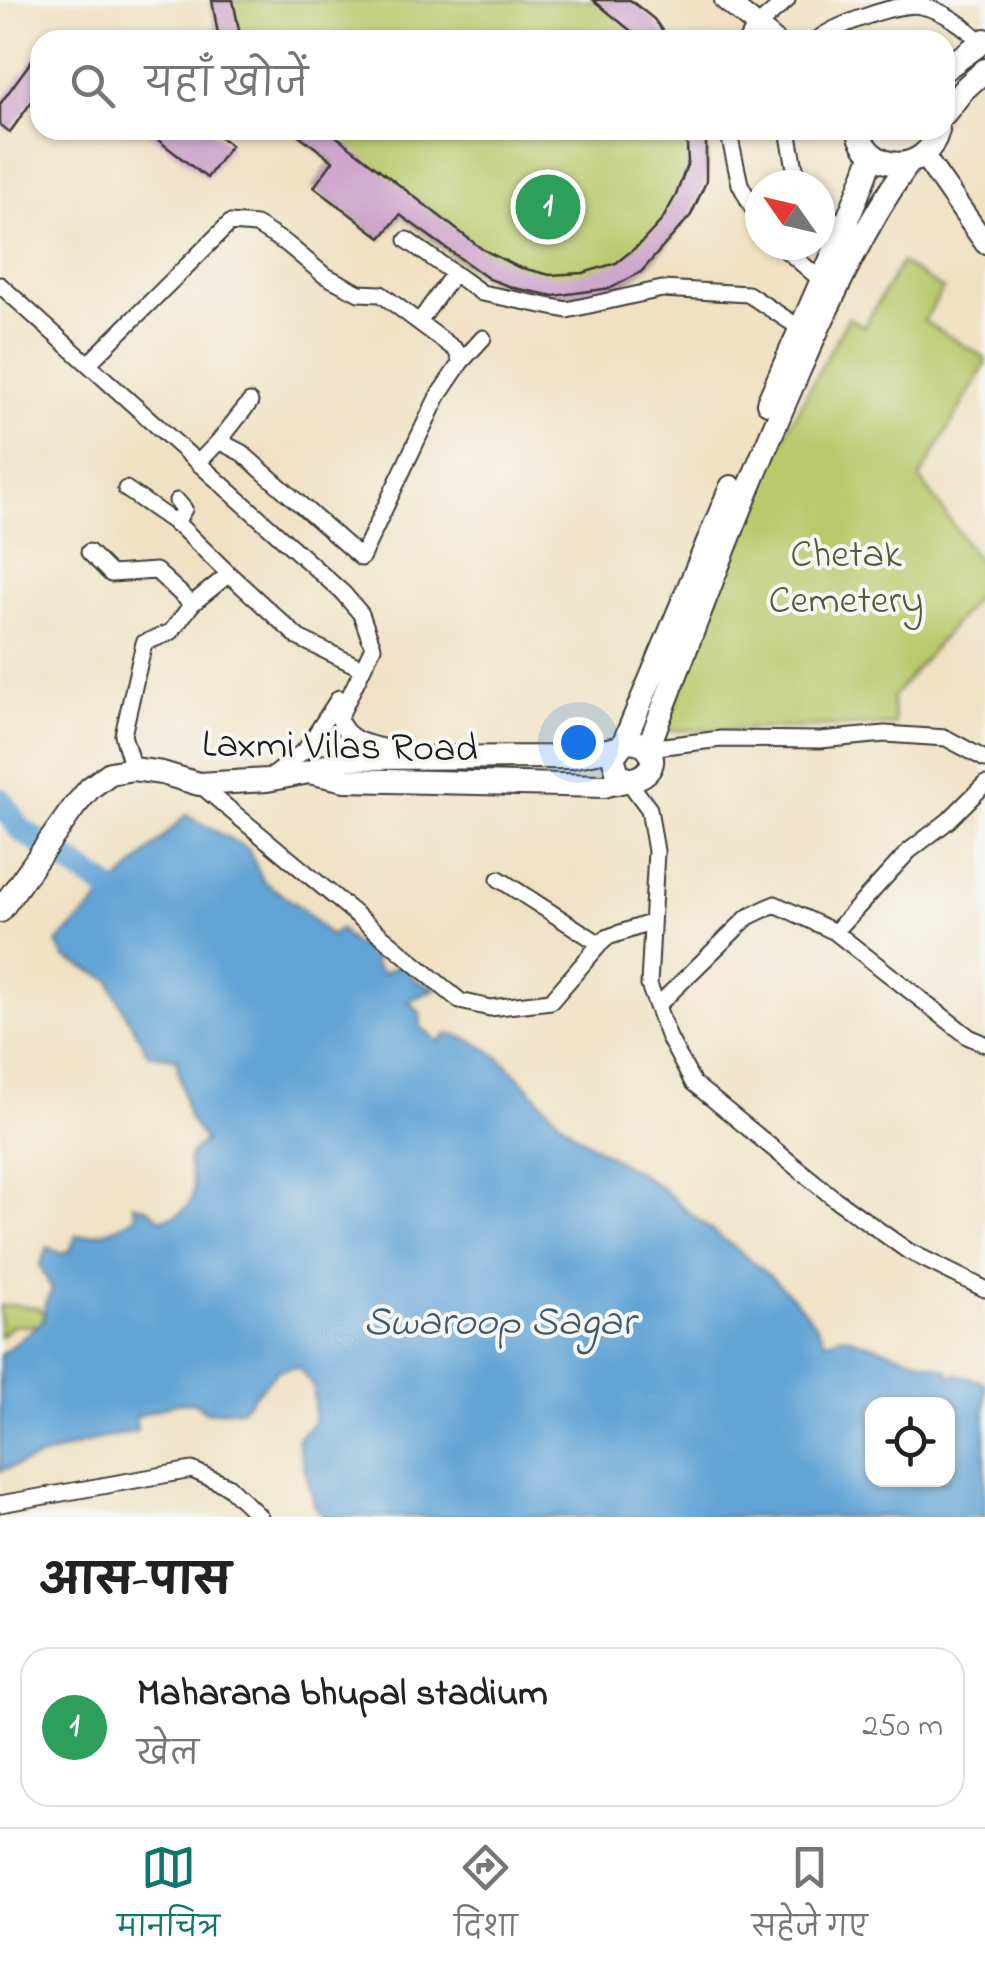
<!DOCTYPE html>
<html lang="hi">
<meta charset="utf-8">
<style>
body{margin:0;font-family:"Indie Flower","Playpen Sans Deva",sans-serif;background:#f6f6f6;color:#222}
.controls{position:absolute;right:30px;bottom:30px;display:grid;overflow:hidden;border-radius:20px;box-shadow:0 2px 8px #0004}
.controls button{width:90px;height:90px;display:grid;place-items:center;padding:0;border:0;border-bottom:2px solid #e0e0e0;background:#fff;color:#222;font:50px sans-serif}
.compass{position:absolute;left:745px;top:170px;width:90px;height:90px;border-radius:50%;background:#fff;box-shadow:0 2px 8px #0004;rotate:304deg}
.you{position:absolute;left:578px;top:742px;width:35px;height:35px;margin:-25px;border:8px solid #fff;border-radius:50%;background:#1a73e8;box-shadow:0 0 0 15px #1a73e833}
.badge{display:grid;place-items:center;width:65px;height:65px;border-radius:50%;background:#0f766e;color:#fff;font-size:32px;font-weight:700}
.pin{position:absolute;translate:-50% -50%;border:5px solid #fff;box-shadow:0 2px 10px #0006}
.list{margin:0;padding:0;list-style:none}
h2{display:flex;justify-content:space-between;align-items:center;height:130px;margin:0;padding:0 40px;font-size:42px}
h2 small{font-size:32px;font-weight:400;color:#767676}
.list li{display:grid;grid-template-columns:65px 1fr auto;gap:30px;align-items:center;box-sizing:border-box;height:160px;margin:0 20px 20px;padding:0 20px;border:2px solid #e0e0e0;border-radius:30px}
.list b{display:block;font-size:38px;white-space:nowrap}
.list p{margin:0;font-size:32px;white-space:nowrap;color:#767676}
.list em{font-size:32px;font-style:normal;color:#767676}
.icon{flex:none;width:55px;height:55px;fill:none;stroke:currentColor;stroke-width:2;stroke-linecap:round;stroke-linejoin:round}
.map{position:relative;flex:none;width:985px;height:1517px;overflow:hidden}
.search{position:absolute;background:#fff;box-shadow:0 2px 8px #0004;left:30px;right:30px;top:30px;height:110px;display:flex;align-items:center;gap:25px;box-sizing:border-box;padding:0 35px;border-radius:30px;color:#767676;font-size:38px}
.sheet{height:310px;background:#fff}
nav{display:flex;justify-content:space-around;align-items:center;box-sizing:border-box;height:140px;border-top:2px solid #e0e0e0;background:#fff;font-size:28px;color:#767676}
nav a{display:grid;justify-items:center;gap:5px}
nav .on{color:#0f766e}
.map>svg:first-child{display:block}
</style>
<div class="map">
<svg width="985" height="1517" viewBox="0 0 985 1517">
<rect width="100%" height="100%" fill="#f6f6f2"/>
<filter id="ink" filterUnits="userSpaceOnUse"><feTurbulence type="fractalNoise" baseFrequency=".01" numOctaves="2"/><feDisplacementMap in="SourceGraphic" scale="20" xChannelSelector="R" yChannelSelector="G"/><feConvolveMatrix kernelMatrix="1 2 1 2 8 2 1 2 1" color-interpolation-filters="sRGB"/></filter>
<filter id="wash" filterUnits="userSpaceOnUse"><feTurbulence type="fractalNoise" baseFrequency=".0048" numOctaves="4" result="noise"/><feDisplacementMap in="SourceGraphic" scale="40" xChannelSelector="R" yChannelSelector="G"/><feGaussianBlur stdDeviation="2.25" result="paint"/><feColorMatrix in="noise" values="0 0 0 0 0 0 0 0 0 0 0 0 0 0 0 0 0 1.4 0 .05"/><feComposite in="paint" operator="in"/></filter>
<g filter="url(#wash)">
<rect width="100%" height="100%" fill="#f0e1c3"/>
<!-- green -->
<path fill="#b9c96c" stroke="#6a7244" stroke-width="2.5" d="M 212,0 L 629,0 L 669,40 L 219,40 Z
M 292,130 L 706,130 C 712,176 698,207 668,242 C 660,251 652,262 642,270 C 602,305 533,302 488,278 C 457,262 429,236 401,215 L 381,238 L 314,187 L 332,161 Z
M 901,263 L 943,289 L 924,321 L 985,358 L 985,365 L 920,478 L 985,570 L 985,587 L 892,698 L 895,725 L 666,731 L 712,601 L 775,452 L 848,318 L 864,326 Z
M 13,1305 L 38,1308 L 45,1314 L 41,1325 L 11,1326 L 0,1337 L 0,1306 Z"/>
<!-- water -->
<path fill="#63a4d6" stroke="#406079" stroke-width="2.5" fill-rule="evenodd" d="M 186,815 L 248,849 L 263,881 L 301,908 L 330,936 L 340,929 L 353,944 L 379,949 L 374,965 L 383,973 L 406,962 L 415,980 L 437,988 L 408,1001 L 420,1012 L 421,1027 L 439,1042 L 448,1034 C 506,1043 531,1099 573,1132 C 599,1152 630,1166 657,1185 C 670,1194 681,1206 692,1215 C 740,1254 795,1287 826,1341 L 845,1336 L 948,1370 L 949,1377 L 957,1374 L 985,1383 L 985,1517 L 324,1517 L 315,1506 L 297,1439 L 314,1422 L 314,1388 L 299,1367 L 278,1370 L 242,1409 L 206,1412 L 193,1402 L 176,1403 L 135,1417 L 137,1431 L 91,1441 L 0,1471 L 0,1355 L 44,1320 L 45,1304 L 52,1290 L 40,1265 L 48,1247 L 62,1254 L 71,1249 L 76,1236 C 98,1235 118,1229 136,1216 L 133,1204 L 149,1209 L 159,1218 C 179,1219 196,1206 193,1183 C 192,1175 187,1168 189,1159 C 191,1151 198,1146 205,1141 L 188,1118 L 176,1058 L 148,1054 C 136,1029 118,1006 110,980 L 65,958 L 57,943 ZM 872,1404 L 948,1404 L 948,1480 L 872,1480 Z"/>
<g fill="none" stroke-linecap="round" stroke-linejoin="round">
<!-- river -->
<path stroke="#63a4d6" stroke-width="25" d="M 0,800 L 20,829 L 109,889"/>
</g>
<g id="blocks">
<!-- building -->
<path fill="#cfa7cc" d="M 212,0 L 233,0 L 241,40 L 219,40 Z
M 593,0 L 630,0 L 654,19 L 669,40 L 642,40 Z
M 40,49 L 40,90 L 10,132 L 0,125 L 0,104 Z
M 145,130 L 210,130 L 231,145 L 207,178 Z
M 292,130 L 328,130 L 482,249 L 518,267 L 550,275 L 583,273 L 616,263 L 640,244 L 662,220 L 676,195 L 688,162 L 686,130 L 706,130 L 706,182 L 691,215 L 641,272 L 611,288 L 554,296 L 514,288 L 489,279 L 400,215 L 381,238 L 314,187 L 333,161 Z"/>
</g>
</g>
<g filter="url(#ink)">
<use href="#blocks" fill-opacity="0" stroke="#3c3a35" stroke-width="2.5"/>
<g fill="none" stroke-linecap="round" stroke-linejoin="round">
<defs>
<path id="minor" d="M 747,40 L 755,28 L 787,0
M 817,40 C 833,26 900,1 921,6 C 943,10 967,27 981,43
M 728,130 L 740,184 L 760,222
M 788,130 L 795,168 L 804,185
M 820,208 L 845,230
M 407,240 L 482,293 L 567,310 L 662,289 L 748,294 L 806,332
M 780,245 L 820,279
M 0,285 L 343,593 L 361,614 L 373,647 L 339,718 C 347,745 378,745 403,751
M 419,322 L 454,273
M 461,362 L 483,338
M 88,364 L 230,223 L 256,225 L 287,244 L 324,275 L 359,293 L 381,294 L 456,350 L 461,362 L 438,396 L 361,558 L 242,453 L 219,441 L 199,462
M 219,441 L 250,402
M 126,489 L 181,527 L 229,574
M 175,524 L 184,509 L 177,501
M 89,552 L 111,574 L 156,571 L 192,604
M 648,748 L 721,739 L 820,740 L 885,734 L 946,738 L 985,759
M 133,769 L 123,735 L 144,643 L 171,632 L 192,604 L 229,574 L 299,638 L 357,666
M 274,775 L 306,749 L 339,698
M 626,778 L 649,809 L 656,851 L 649,985 L 669,1038 L 693,1083 L 835,1199 L 908,1251 L 985,1289
M 199,784 L 460,1001 L 490,1008 L 551,1001 L 600,944
M 499,879 L 600,944 L 608,937 L 650,923
M 835,932 L 909,851 L 948,821 L 985,784
M 657,1006 L 748,917 L 775,904 L 835,932 L 969,1037 L 985,1044
M 0,1504 L 192,1470 L 228,1486 L 260,1517"/>
<path id="major" d="M 725,0 L 774,40
M 924,156 L 985,243"/>
<path id="highway" d="M 945,69 L 985,40
M 945,113 L 964,89 L 985,70
M 858,130 C 869,175 927,175 938,130
M 768,403 C 803,321 842,240 872,156
M 624,742 L 731,487
M 648,748 C 697,619 745,491 801,366 C 832,297 864,226 908,164
M 309,772 L 347,758 L 571,757 L 617,748
M 0,911 L 74,807 L 90,788 L 110,773 L 133,769 L 162,773 L 199,784 L 267,780 L 309,772 L 345,780 L 604,786 C 616,782 634,781 643,775 C 664,761 645,737 624,742 L 613,757 L 618,774 L 626,778"/>
</defs>
<!-- minor casing -->
<use href="#minor" stroke="#3c3a35" stroke-width="19"/>
<!-- major casing -->
<use href="#major" stroke="#3c3a35" stroke-width="24"/>
<!-- highway casing -->
<use href="#highway" stroke="#3c3a35" stroke-width="26"/>
<!-- minor -->
<use href="#minor" stroke="#fff" stroke-width="15"/>
<!-- major -->
<use href="#major" stroke="#fff" stroke-width="20"/>
<!-- highway -->
<use href="#highway" stroke="#fff" stroke-width="22"/>
</g>
</g>
<g text-anchor="middle" stroke-width="8" stroke-linejoin="round" paint-order="stroke">
<!-- park labels -->
<g font-size="40" fill="#535938" stroke="#f6f6f2">
<text x="846" y="566">Chetak<tspan x="846" dy="46">Cemetery</tspan></text>
</g>
<!-- street labels -->
<g font-size="40" fill="#1c1c1c" stroke="#f6f6f2">
<text transform="translate(340 744) rotate(1)" y="14">Laxmi Vilas Road</text>
</g>
<!-- water labels -->
<g font-size="42" font-style="italic" fill="#3c5970" stroke="#f6f6f2">
<text x="499" y="1334">Swaroop Sagar</text>
</g>
</g>
</svg>
<div class="controls">
<button><svg class="icon" aria-label="locate" viewBox="0 0 24 24"><circle cx="12" cy="12" r="6"/><path d="M12 2v4M12 18v4M2 12h4M18 12h4"/></svg></button>
</div>
<svg class="compass" viewBox="-18 -18 36 36"><path d="M0-13l5 13h-10z" fill="#e53935"/><path d="M0 13l5-13h-10z" fill="#767676"/></svg>
<div class="you"></div>
<div class="pin badge" style="left:548px;top:207px;background:#2e9e5b">1</div>
<div class="search"><svg class="icon" aria-label="search" viewBox="0 0 24 24"><circle cx="10" cy="10" r="6"/><path d="M15 15l6 6"/></svg>यहाँ खोजें</div>
</div>
<section class="sheet">
<h2>आस-पास<small></small></h2>
<ul class="list">
<li><span class="badge" style="background:#2e9e5b">1</span><div><b>Maharana bhupal stadium</b><p>खेल</p></div><em>250 m</em></li>
</ul>
</section>
<nav>
<a class="on"><svg class="icon" aria-label="map" viewBox="0 0 24 24"><path d="M3 6l6-2 6 2 6-2v14l-6 2-6-2-6 2zM9 4v14M15 6v14"/></svg>मानचित्र</a>
<a><svg class="icon" aria-label="directions" viewBox="0 0 24 24"><path d="M12 3l9 9-9 9-9-9zM9 14v-3h6M13 9l2 2-2 2"/></svg>दिशा</a>
<a><svg class="icon" aria-label="saved" viewBox="0 0 24 24"><path d="M7 4h10v16l-5-4-5 4z"/></svg>सहेजे गए</a>
</nav>
